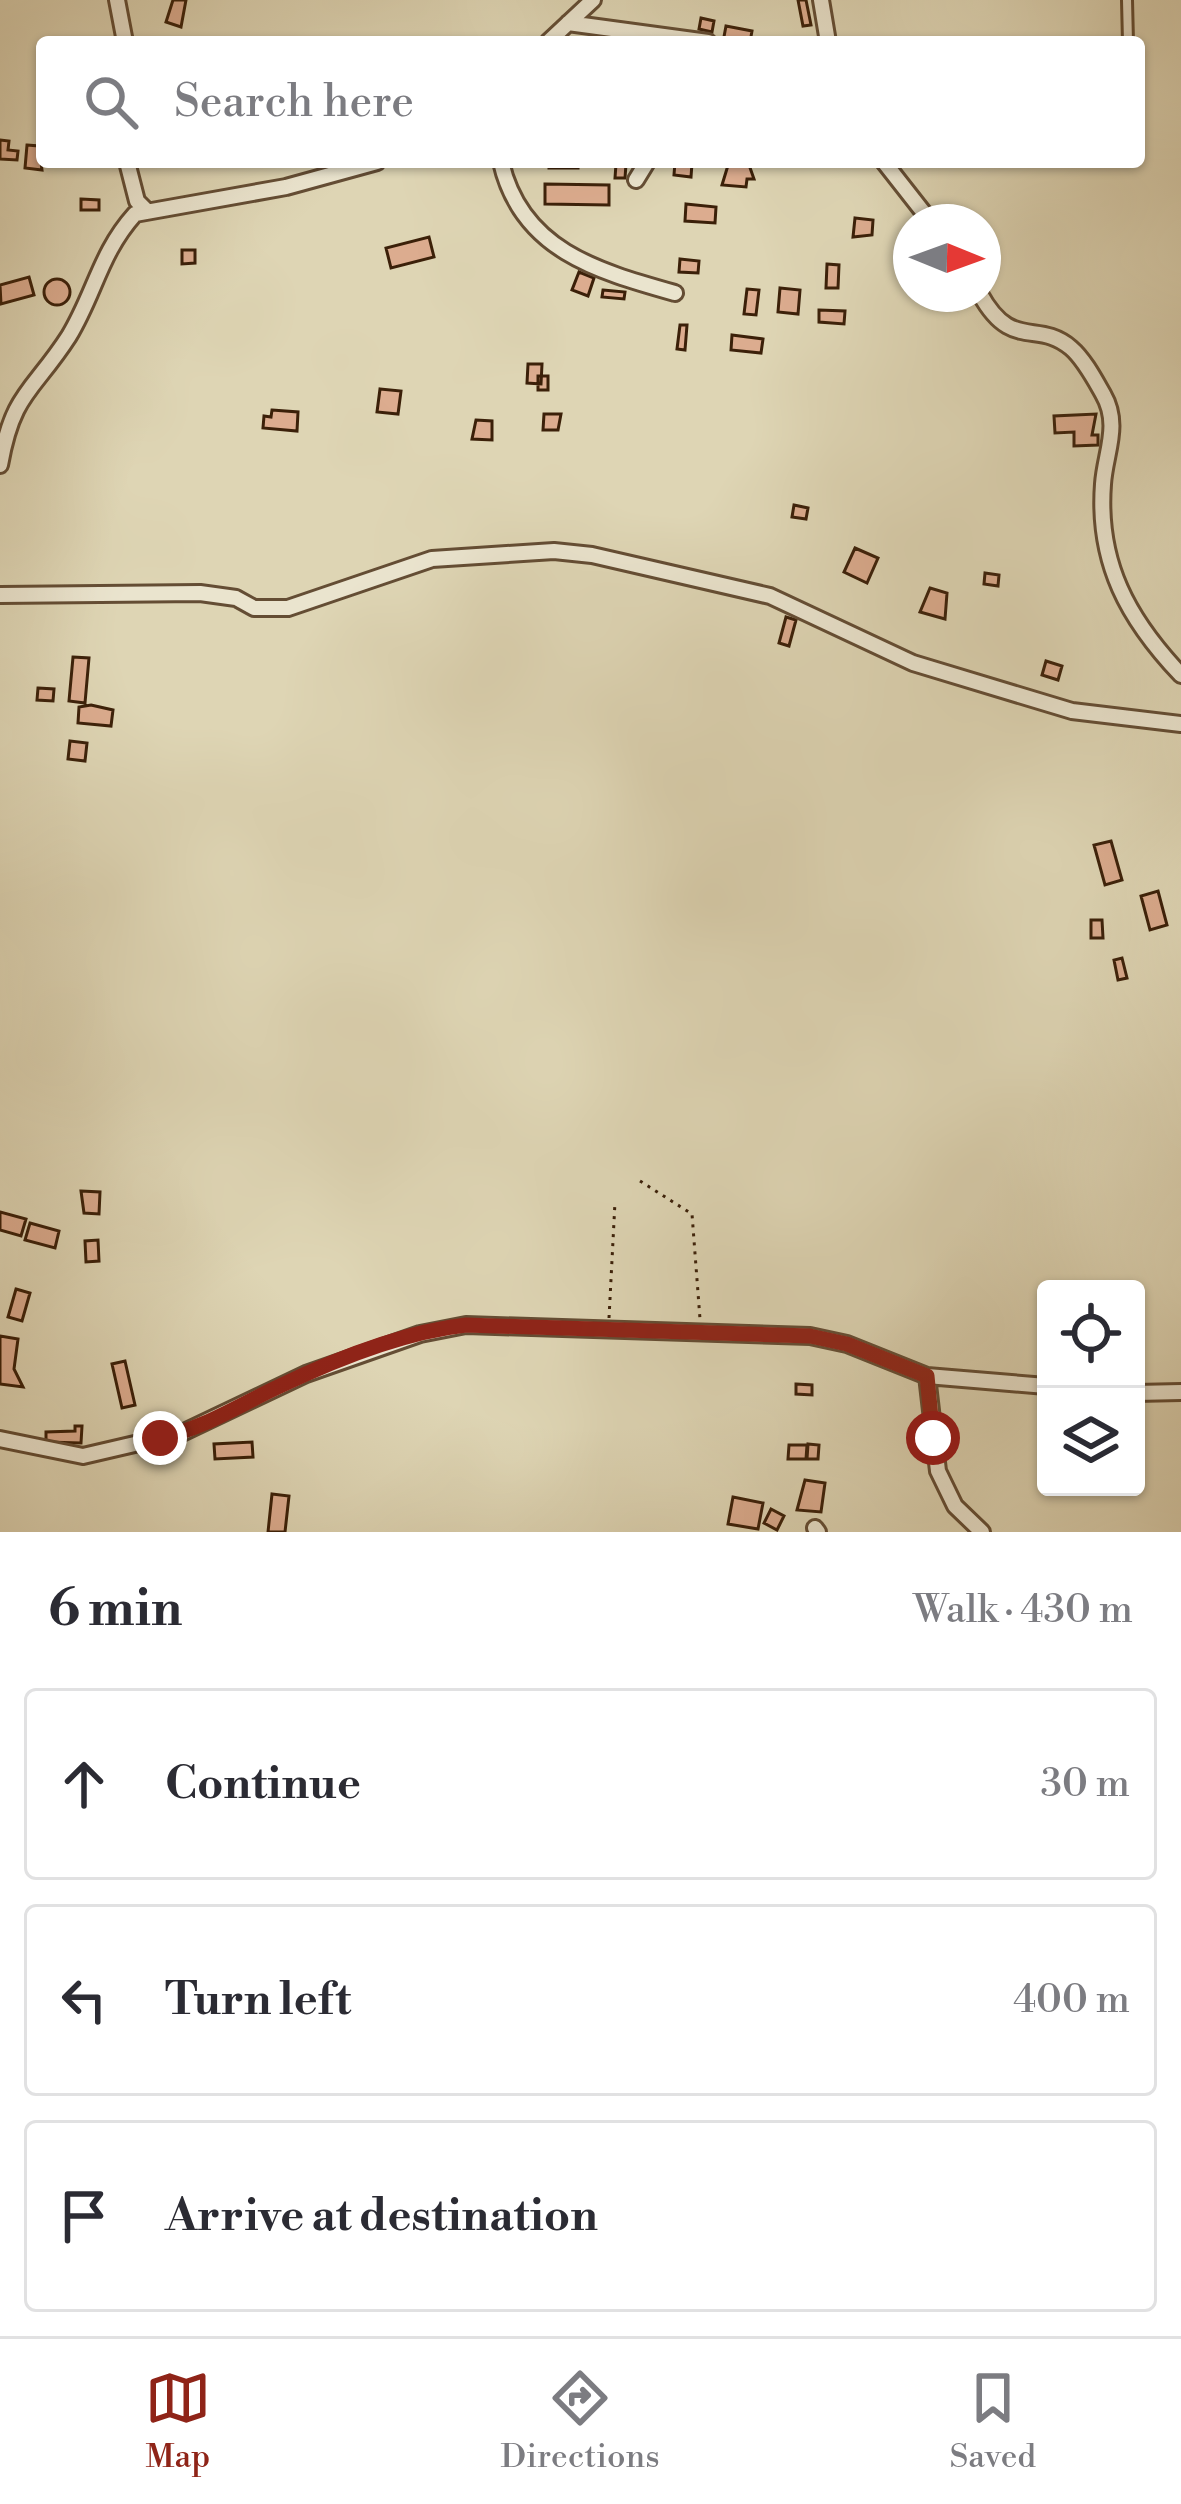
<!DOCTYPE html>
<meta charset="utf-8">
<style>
body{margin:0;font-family:"Libre Bodoni",serif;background:#f2f2f3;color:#2b2b33}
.controls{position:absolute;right:36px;bottom:36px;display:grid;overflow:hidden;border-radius:12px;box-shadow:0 3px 9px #0004}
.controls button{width:108px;height:108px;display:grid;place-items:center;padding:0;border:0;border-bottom:3px solid #e1e1e2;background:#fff;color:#2b2b33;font:60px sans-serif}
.compass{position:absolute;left:893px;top:204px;width:108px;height:108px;border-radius:50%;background:#fff;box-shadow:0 3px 9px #0004;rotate:91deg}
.stop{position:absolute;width:36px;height:36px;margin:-27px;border:9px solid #8f2418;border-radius:50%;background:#fff}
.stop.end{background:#8f2418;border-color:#fff;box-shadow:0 3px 12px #0008}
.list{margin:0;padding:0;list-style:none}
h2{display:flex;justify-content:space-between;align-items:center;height:156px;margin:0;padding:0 48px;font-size:51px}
h2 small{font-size:39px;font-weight:400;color:#7c7c81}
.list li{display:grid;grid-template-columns:78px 1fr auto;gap:36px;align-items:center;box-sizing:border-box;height:192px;margin:0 24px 24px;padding:0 24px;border:3px solid #e1e1e2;border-radius:12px}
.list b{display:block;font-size:45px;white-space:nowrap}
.list em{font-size:39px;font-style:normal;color:#7c7c81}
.icon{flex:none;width:66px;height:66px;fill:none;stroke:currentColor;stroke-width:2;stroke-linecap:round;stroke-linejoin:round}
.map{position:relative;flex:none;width:1181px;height:1532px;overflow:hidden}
.search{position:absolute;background:#fff;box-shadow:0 3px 9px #0004;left:36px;right:36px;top:36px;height:132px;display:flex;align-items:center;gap:30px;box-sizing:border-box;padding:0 42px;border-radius:12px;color:#7c7c81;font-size:45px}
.sheet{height:804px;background:#fff}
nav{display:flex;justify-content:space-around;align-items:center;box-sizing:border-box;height:168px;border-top:3px solid #e1e1e2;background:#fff;font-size:33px;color:#7c7c81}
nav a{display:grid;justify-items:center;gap:6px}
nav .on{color:#8f2418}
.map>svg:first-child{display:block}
</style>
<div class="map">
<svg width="1181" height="1532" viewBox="0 0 1181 1532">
<rect width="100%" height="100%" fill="#ded5b4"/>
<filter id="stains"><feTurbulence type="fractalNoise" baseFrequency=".00167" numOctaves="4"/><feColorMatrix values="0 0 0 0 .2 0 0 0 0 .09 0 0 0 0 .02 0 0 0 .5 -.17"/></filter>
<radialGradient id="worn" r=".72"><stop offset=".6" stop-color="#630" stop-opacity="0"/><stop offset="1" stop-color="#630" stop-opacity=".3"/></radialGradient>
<!-- building -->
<path fill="#dcac8f" stroke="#3b2009" stroke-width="3" d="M 173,0 L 186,0 L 181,27 L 166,22 Z
M 798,0 L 806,0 L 811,25 L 803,26 Z
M 701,18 L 714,21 L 712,32 L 699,29 Z
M 726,26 L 752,31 L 750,42 L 723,42 Z
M 0,140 L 9,141 L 8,150 L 18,151 L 17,160 L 0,159 Z
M 27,145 L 39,146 L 42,170 L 25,168 Z
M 549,162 L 578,162 L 578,168 L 549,168 Z
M 675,162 L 692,163 L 691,177 L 674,175 Z
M 729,162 L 748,162 L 754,179 L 747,179 L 746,187 L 722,185 Z
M 616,164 L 626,164 L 625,178 L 615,178 Z
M 545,184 L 609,185 L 609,205 L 545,204 Z
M 81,199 L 99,200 L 99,210 L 81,210 Z
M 686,204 L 716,207 L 715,223 L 685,221 Z
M 855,218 L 873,220 L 872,235 L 853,237 Z
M 429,237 L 434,257 L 391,268 L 386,248 Z
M 182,250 L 195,250 L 195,263 L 182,264 Z
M 680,259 L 699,261 L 698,273 L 679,272 Z
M 827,264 L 839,265 L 838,288 L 826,288 Z
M 579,272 L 594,278 L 588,296 L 572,290 Z
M 29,277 L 34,295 L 1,304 L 0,285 Z
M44 292a13 13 0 1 1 26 0a13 13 0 1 1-26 0Z
M 780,288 L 800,290 L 798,314 L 778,312 Z
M 747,289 L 759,290 L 756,315 L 744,314 Z
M 603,290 L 625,292 L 624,299 L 602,297 Z
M 819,310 L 845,311 L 844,324 L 819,322 Z
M 680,325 L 687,325 L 685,350 L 677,349 Z
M 732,335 L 763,339 L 761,353 L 731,350 Z
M 528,364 L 542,364 L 541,384 L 527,383 Z
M 538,376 L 548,376 L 548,390 L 538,390 Z
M 380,389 L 401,391 L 398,414 L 377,412 Z
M 272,410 L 298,412 L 297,431 L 263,428 L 264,416 L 271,417 Z
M 544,414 L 561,414 L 558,430 L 543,430 Z
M 1096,414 L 1092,435 L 1098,435 L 1098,445 L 1074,446 L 1074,432 L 1055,433 L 1054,416 Z
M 476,420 L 492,421 L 492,440 L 472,439 Z
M 794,505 L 808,508 L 806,519 L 792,517 Z
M 855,548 L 878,558 L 867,583 L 844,572 Z
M 985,573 L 999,575 L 998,586 L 984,584 Z
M 930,588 L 947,593 L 945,619 L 920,612 Z
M 786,617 L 796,620 L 789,646 L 779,643 Z
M 73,657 L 89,658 L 85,703 L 69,701 Z
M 1046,661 L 1062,666 L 1058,680 L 1042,675 Z
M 38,688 L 54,689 L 53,701 L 37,700 Z
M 91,705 L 113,710 L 111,726 L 78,723 L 79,707 Z
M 70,741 L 87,743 L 85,761 L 68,759 Z
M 1111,841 L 1122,880 L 1105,885 L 1094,845 Z
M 1158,891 L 1167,925 L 1150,930 L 1141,896 Z
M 1091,920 L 1102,920 L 1103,938 L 1091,938 Z
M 1122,958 L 1127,978 L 1118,980 L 1114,960 Z
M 81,1191 L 100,1192 L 99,1214 L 84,1213 Z
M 0,1212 L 26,1219 L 21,1236 L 0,1230 Z
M 30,1223 L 59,1231 L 55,1248 L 25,1240 Z
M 98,1240 L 99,1261 L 86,1262 L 85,1241 Z
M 16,1289 L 30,1293 L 22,1321 L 8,1317 Z
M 0,1336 L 18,1339 L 14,1369 L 23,1387 L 0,1384 Z
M 125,1361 L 135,1405 L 122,1408 L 112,1364 Z
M 796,1384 L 812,1385 L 812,1395 L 796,1394 Z
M 75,1426 L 82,1426 L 81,1443 L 46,1442 L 46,1432 L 75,1431 Z
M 252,1442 L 253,1457 L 215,1459 L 214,1444 Z
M 808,1444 L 819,1445 L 818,1459 L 807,1459 Z
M 789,1445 L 807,1445 L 806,1459 L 788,1459 Z
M 805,1480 L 825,1483 L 821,1512 L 797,1510 Z
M 272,1494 L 289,1496 L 285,1532 L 268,1532 Z
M 733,1497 L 763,1503 L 758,1529 L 728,1524 Z
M 771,1509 L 784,1516 L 777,1530 L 764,1523 Z"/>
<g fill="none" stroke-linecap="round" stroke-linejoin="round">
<defs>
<path id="lane" d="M 1127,0 L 1128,42"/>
<path id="street" d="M 117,0 L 125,42
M 821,0 L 828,42
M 568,23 L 708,42
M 548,42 L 593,0
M 127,162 L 137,201 L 145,209
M 501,162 C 521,250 597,271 675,293
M 884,162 L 931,222
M 636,180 L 647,162
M 980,294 C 1012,352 1037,319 1071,348 C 1084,359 1095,380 1103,394 C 1121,425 1105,453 1103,484 C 1097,563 1128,619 1181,675
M 0,465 C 13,392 33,392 69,336 C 95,293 100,253 135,214 L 286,187 L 377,162
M 0,595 L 200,593 L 236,598 L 254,608 L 288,608 L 432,559 L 554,551 L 592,555 L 770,596 L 913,663 L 1072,711 L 1181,724
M 927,1376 L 938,1471 L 955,1506 L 982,1532
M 1136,1393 L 1181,1392
M 0,1439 L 83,1456 L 182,1433 L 306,1374 L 420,1334 L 466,1325 L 810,1336 L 847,1344 L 927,1376 L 1046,1386
M 815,1528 L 818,1532"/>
</defs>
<!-- lane casing -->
<use href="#lane" stroke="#644d34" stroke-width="14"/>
<!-- street casing -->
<use href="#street" stroke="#644d34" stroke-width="20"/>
<!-- path -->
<path stroke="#3b2009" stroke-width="3" stroke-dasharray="3 6" stroke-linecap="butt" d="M 640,1181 L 692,1214 L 700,1319
M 609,1318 L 615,1202"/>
<!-- lane -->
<use href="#lane" stroke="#eae4ce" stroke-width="8"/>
<!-- street -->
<use href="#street" stroke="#eae4ce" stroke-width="14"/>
</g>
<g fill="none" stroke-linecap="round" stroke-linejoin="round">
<!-- route -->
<path stroke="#8f2418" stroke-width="15" d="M 160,1438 C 205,1428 239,1405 280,1386 C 336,1359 404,1332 466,1325 L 810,1336 L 847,1344 L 927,1376 L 933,1438"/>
</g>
<rect width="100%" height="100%" filter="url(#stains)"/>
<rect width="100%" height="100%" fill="url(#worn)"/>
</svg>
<div class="controls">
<button><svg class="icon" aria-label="locate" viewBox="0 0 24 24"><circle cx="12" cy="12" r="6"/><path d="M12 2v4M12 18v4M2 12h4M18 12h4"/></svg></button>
<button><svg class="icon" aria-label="layers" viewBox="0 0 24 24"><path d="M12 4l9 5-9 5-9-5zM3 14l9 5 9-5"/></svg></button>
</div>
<svg class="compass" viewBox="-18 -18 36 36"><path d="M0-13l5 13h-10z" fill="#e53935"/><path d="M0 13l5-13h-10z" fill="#7c7c81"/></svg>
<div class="stop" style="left:933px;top:1438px"></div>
<div class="stop end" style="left:160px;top:1438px"></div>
<div class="search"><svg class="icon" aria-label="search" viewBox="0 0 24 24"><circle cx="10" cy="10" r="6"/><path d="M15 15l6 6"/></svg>Search here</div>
</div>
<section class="sheet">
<h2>6 min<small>Walk · 430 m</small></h2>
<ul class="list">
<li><svg class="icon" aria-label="ahead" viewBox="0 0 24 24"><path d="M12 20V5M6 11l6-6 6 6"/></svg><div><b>Continue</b></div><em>30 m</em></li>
<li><svg class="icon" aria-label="left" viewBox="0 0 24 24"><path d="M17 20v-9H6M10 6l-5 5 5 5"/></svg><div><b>Turn left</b></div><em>400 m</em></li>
<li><svg class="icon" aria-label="arrive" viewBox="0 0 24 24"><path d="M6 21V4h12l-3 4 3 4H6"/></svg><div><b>Arrive at destination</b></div></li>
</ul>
</section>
<nav>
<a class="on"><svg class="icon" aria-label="map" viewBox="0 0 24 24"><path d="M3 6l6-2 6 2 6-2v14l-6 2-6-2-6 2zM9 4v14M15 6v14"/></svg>Map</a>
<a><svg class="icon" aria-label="directions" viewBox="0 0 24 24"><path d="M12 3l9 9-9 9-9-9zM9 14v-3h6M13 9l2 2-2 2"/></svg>Directions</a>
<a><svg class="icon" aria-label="saved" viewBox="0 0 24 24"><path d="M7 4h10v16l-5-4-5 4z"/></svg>Saved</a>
</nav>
